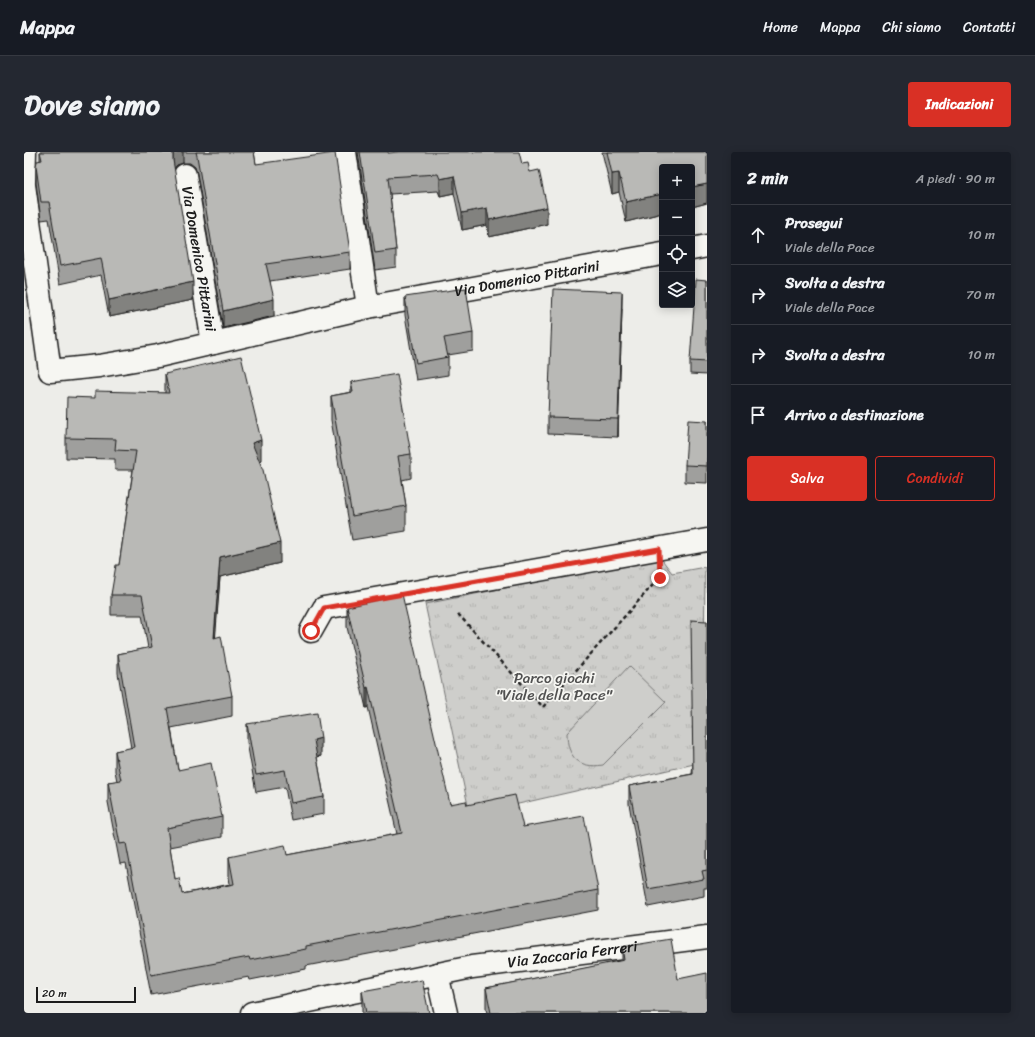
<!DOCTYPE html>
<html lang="it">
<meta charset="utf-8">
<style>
body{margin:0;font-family:Sriracha,sans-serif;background:#242831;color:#f1f3f6}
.controls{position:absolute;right:12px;top:12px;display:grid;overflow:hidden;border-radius:4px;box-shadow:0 2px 10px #0003}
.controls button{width:36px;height:36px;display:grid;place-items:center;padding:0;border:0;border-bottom:1px solid #363941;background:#171b24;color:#f1f3f6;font:20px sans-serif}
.scale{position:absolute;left:12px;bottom:10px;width:100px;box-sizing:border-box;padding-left:4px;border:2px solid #1c1c1c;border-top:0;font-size:11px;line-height:14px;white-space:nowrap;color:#1c1c1c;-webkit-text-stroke:3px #f6f6f2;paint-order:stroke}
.stop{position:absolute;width:12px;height:12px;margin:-9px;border:3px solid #d93025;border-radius:50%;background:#fff}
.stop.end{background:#d93025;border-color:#fff;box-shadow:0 1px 4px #0008}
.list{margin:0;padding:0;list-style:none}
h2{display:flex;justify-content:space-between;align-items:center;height:52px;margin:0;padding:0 16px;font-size:17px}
h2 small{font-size:13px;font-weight:400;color:#9ea1a6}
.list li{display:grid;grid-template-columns:26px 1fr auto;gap:12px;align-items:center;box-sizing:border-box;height:60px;padding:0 16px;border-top:1px solid #363941}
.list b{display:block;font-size:15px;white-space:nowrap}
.list p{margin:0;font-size:13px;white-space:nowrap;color:#9ea1a6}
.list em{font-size:13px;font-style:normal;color:#9ea1a6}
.actions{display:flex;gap:8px;padding:12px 16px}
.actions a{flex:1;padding:9px 0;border:1px solid #d93025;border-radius:4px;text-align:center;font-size:14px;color:#d93025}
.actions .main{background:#d93025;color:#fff}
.icon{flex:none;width:22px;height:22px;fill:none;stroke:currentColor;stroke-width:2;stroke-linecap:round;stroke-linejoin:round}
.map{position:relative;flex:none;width:683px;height:861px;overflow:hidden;border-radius:4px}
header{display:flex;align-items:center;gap:24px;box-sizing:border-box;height:56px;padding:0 20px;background:#171b24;border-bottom:1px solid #363941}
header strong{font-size:19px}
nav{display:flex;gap:22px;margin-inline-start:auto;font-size:14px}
.intro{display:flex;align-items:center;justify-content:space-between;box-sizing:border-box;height:96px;padding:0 24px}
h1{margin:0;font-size:28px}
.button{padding:10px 18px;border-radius:4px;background:#d93025;color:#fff;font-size:14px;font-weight:700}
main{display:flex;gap:24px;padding:0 24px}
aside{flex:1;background:#171b24;border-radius:4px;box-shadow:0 2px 10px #0003}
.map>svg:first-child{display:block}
</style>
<header>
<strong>Mappa</strong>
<nav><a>Home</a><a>Mappa</a><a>Chi siamo</a><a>Contatti</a></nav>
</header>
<div class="intro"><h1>Dove siamo</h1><a class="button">Indicazioni</a></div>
<main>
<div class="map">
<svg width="683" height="861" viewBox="0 0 683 861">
<defs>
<pattern id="grass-tufts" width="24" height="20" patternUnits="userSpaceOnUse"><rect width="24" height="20" fill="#cececb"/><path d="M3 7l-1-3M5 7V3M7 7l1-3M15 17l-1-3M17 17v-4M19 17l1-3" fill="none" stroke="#b0b0ae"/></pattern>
</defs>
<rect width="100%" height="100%" fill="#edede9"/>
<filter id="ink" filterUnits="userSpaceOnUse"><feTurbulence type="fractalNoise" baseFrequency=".025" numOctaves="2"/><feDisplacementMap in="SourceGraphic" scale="8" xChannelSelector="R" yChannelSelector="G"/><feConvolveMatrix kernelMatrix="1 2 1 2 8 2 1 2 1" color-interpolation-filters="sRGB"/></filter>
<g filter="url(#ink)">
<!-- grass -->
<path fill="url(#grass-tufts)" stroke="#757574" d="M 636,405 L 648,421 L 681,415 L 679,610 L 446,663 L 401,452 Z"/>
<!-- pitch -->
<path fill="#cececb" stroke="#757574" d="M 605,514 L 642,550 L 579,613 C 555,617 543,605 543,581 Z"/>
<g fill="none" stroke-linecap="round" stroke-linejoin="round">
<defs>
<g id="street">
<path d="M 321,0 L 344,155"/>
<path id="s1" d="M 161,23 L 189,191"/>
<path d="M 0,29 L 1,0"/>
<path id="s2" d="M 0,33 L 26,219 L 75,214 L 134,204 L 344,155 L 638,102"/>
<path d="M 668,97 L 683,94"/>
<path d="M 287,479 L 300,456 L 683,388"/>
<path d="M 413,822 L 422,861"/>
<path id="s3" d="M 228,861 L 448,815 L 683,785"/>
</g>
</defs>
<!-- street casing -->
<use href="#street" stroke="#1c1c1c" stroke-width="25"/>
<!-- path -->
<path stroke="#1c1c1c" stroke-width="2.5" stroke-dasharray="4 3" stroke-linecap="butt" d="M 434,462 L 519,555 L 636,425"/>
<!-- street -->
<use href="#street" stroke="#f6f6f2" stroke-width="22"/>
</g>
<!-- wall -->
<path fill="#9f9f9d" stroke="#1c1c1c" d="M 16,0 L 230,0 L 232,12 L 326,100 L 326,117 L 246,129 L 250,164 L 199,176 L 173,21 L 171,15 L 166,11 L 159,11 L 153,13 L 150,17 L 169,148 L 85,165 L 77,123 L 36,132 L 25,67 L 17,68 L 12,31 L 12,14 L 16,9 Z
M 334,0 L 364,0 L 364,1 L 498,12 L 506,20 L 523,72 L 465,85 L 463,73 L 438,78 L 430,41 L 416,44 L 414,39 L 366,42 L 372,98 L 372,115 L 351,118 Z
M 578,0 L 683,0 L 683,51 L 668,55 L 668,15 L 638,15 L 638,61 L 602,70 L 595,40 L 588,42 Z
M 683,128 L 683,223 L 666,222 L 666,209 Z
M 381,145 L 449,181 L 449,199 L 424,203 L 424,223 L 392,228 L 381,163 Z
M 598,157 L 594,285 L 524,282 L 524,265 Z
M 141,222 L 237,308 L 235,309 L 256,411 L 196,425 L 191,485 L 208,544 L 208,564 L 147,576 L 154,618 L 198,665 L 198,685 L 146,695 L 151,727 L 158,742 L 206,732 L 205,725 L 205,705 L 263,703 L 373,682 L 344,555 L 342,556 L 323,475 L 323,455 L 426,652 L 443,653 L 499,675 L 574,738 L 574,758 L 282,814 L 282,817 L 226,828 L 225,825 L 127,843 L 102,711 L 96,712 L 84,650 L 84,630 L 93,629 L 91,619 L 91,599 L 107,596 L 94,521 L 94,502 L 124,496 L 118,463 L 87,463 L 87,443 L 95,413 L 109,318 L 91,318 L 91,307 L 42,306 L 42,286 L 71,246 L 141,241 Z
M 327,230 L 387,302 L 387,326 L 378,328 L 382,354 L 382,379 L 328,388 L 307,268 L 307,244 L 327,240 Z
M 683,269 L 683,331 L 661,330 L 661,313 Z
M 683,469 L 683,736 L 680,736 L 680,744 L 624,755 L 605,652 L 605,634 L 668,622 Z
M 223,572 L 297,604 L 293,605 L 300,645 L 300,662 L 267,668 L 261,635 L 232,640 L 223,590 Z
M 598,795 L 654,827 L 683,861 L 463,861 L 462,857 L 462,836 L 598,809 Z
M 338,839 L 405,861 L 338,861 Z"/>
<!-- shaded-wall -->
<path fill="#82827f" stroke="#1c1c1c" d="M 150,0 L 159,0 L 159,11 L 153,13 L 149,18 L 149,1 Z
M 595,21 L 595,40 L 588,42 L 588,22 Z
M 430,24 L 430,41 L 416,44 L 416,27 Z
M 683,32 L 683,51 L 668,55 L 668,35 Z
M 638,42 L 638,61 L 602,70 L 602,50 Z
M 523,55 L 523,72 L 465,85 L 465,68 Z
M 463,56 L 463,73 L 438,78 L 438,61 Z
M 169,130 L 169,148 L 85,165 L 85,148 Z
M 598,140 L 598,157 L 594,285 L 594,267 Z
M 250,147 L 250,164 L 199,176 L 199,159 Z
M 237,288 L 237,308 L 228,311 L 228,291 Z
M 256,391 L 256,411 L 196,425 L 190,505 L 190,486 L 196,405 Z
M 344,535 L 344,555 L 342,556 L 342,536 Z
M 297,586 L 297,604 L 290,605 L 290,588 Z"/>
<!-- building -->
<path fill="#b9b9b6" stroke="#1c1c1c" d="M 16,0 L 150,0 L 149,1 L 149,8 L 169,130 L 85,148 L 77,106 L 36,114 L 25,50 L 17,50 L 12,14 L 13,9 L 18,8 Z
M 172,0 L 230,0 L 232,12 L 311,1 L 326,100 L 242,112 L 250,147 L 199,159 L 173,4 Z
M 336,0 L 364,0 L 364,1 L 375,0 L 495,0 L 498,12 L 504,11 L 506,20 L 515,18 L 523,55 L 465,68 L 463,56 L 438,61 L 430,24 L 416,27 L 414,22 L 364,25 L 372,98 L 351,101 Z
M 583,0 L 683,0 L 683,32 L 668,35 L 668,15 L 638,15 L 638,42 L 602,50 L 595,21 L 588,22 Z
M 672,127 L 683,128 L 683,210 L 666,209 Z
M 442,136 L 449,181 L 420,186 L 424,205 L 392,211 L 381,145 Z
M 529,137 L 598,140 L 594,267 L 524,265 Z
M 217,204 L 237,288 L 228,291 L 239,318 L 256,391 L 196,405 L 190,486 L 197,484 L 208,544 L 143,556 L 154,618 L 187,611 L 198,665 L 143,676 L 151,727 L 155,726 L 158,742 L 210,732 L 205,705 L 261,693 L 263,703 L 378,681 L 344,535 L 342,536 L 323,455 L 378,442 L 426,652 L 442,649 L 443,653 L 491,643 L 499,675 L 560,664 L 574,738 L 282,794 L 282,797 L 226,808 L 225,805 L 127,823 L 102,691 L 96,692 L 84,630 L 97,628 L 91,599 L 110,595 L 94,502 L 128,495 L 118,443 L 87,443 L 92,413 L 95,413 L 112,299 L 91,298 L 92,287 L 42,286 L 43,245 L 71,246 L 71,239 L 145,241 L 141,222 Z
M 373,222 L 387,302 L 374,304 L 382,354 L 328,364 L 307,244 L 329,240 L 327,230 Z
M 664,268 L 683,269 L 683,314 L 661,313 Z
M 667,468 L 683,469 L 683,718 L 678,719 L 680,727 L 624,737 L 605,634 L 669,622 Z
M 293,561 L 297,586 L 290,588 L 300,645 L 267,651 L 261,618 L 232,623 L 223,572 Z
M 647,787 L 654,827 L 683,821 L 683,861 L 467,861 L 462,836 L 600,808 L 598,795 Z
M 398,828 L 405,861 L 342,861 L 338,839 Z"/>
</g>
<g fill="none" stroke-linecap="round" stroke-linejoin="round" filter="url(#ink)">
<!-- route -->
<path stroke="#d93025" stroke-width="5" d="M 287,479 L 300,456 L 635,397 L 636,426"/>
</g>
<g text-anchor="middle" stroke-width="3.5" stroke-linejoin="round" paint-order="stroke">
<!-- street labels -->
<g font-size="15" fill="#1c1c1c" stroke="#f6f6f2">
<text dy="5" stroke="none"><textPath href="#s1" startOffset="85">Via Domenico Pittarini</textPath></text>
<text dy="5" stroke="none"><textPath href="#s2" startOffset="674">Via Domenico Pittarini</textPath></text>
<text dy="5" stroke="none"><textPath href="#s3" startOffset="326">Via Zaccaria Ferreri</textPath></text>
</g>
<!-- park labels -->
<g font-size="15" fill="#515151" stroke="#f6f6f2">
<text x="530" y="531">Parco giochi<tspan x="530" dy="17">"Viale della Pace"</tspan></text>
</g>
</g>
</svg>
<div class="controls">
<button>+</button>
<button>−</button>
<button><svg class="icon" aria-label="locate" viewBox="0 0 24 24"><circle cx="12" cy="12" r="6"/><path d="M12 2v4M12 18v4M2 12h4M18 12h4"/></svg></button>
<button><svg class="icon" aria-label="layers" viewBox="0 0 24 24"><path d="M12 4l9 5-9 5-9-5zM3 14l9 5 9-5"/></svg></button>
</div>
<div class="scale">20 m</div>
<div class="stop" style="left:287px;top:479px"></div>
<div class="stop end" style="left:636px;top:426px"></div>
</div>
<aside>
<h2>2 min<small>A piedi · 90 m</small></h2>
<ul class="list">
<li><svg class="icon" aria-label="ahead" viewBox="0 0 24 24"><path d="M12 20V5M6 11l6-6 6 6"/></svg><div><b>Prosegui</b><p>Viale della Pace</p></div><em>10 m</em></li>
<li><svg class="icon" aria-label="right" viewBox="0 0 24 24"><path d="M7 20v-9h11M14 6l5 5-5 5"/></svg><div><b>Svolta a destra</b><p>Viale della Pace</p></div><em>70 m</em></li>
<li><svg class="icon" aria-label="right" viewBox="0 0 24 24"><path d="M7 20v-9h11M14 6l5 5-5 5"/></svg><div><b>Svolta a destra</b></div><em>10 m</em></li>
<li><svg class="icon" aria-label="arrive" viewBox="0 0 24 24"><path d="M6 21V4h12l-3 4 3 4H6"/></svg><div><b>Arrivo a destinazione</b></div></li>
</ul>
<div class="actions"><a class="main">Salva</a><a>Condividi</a></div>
</aside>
</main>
